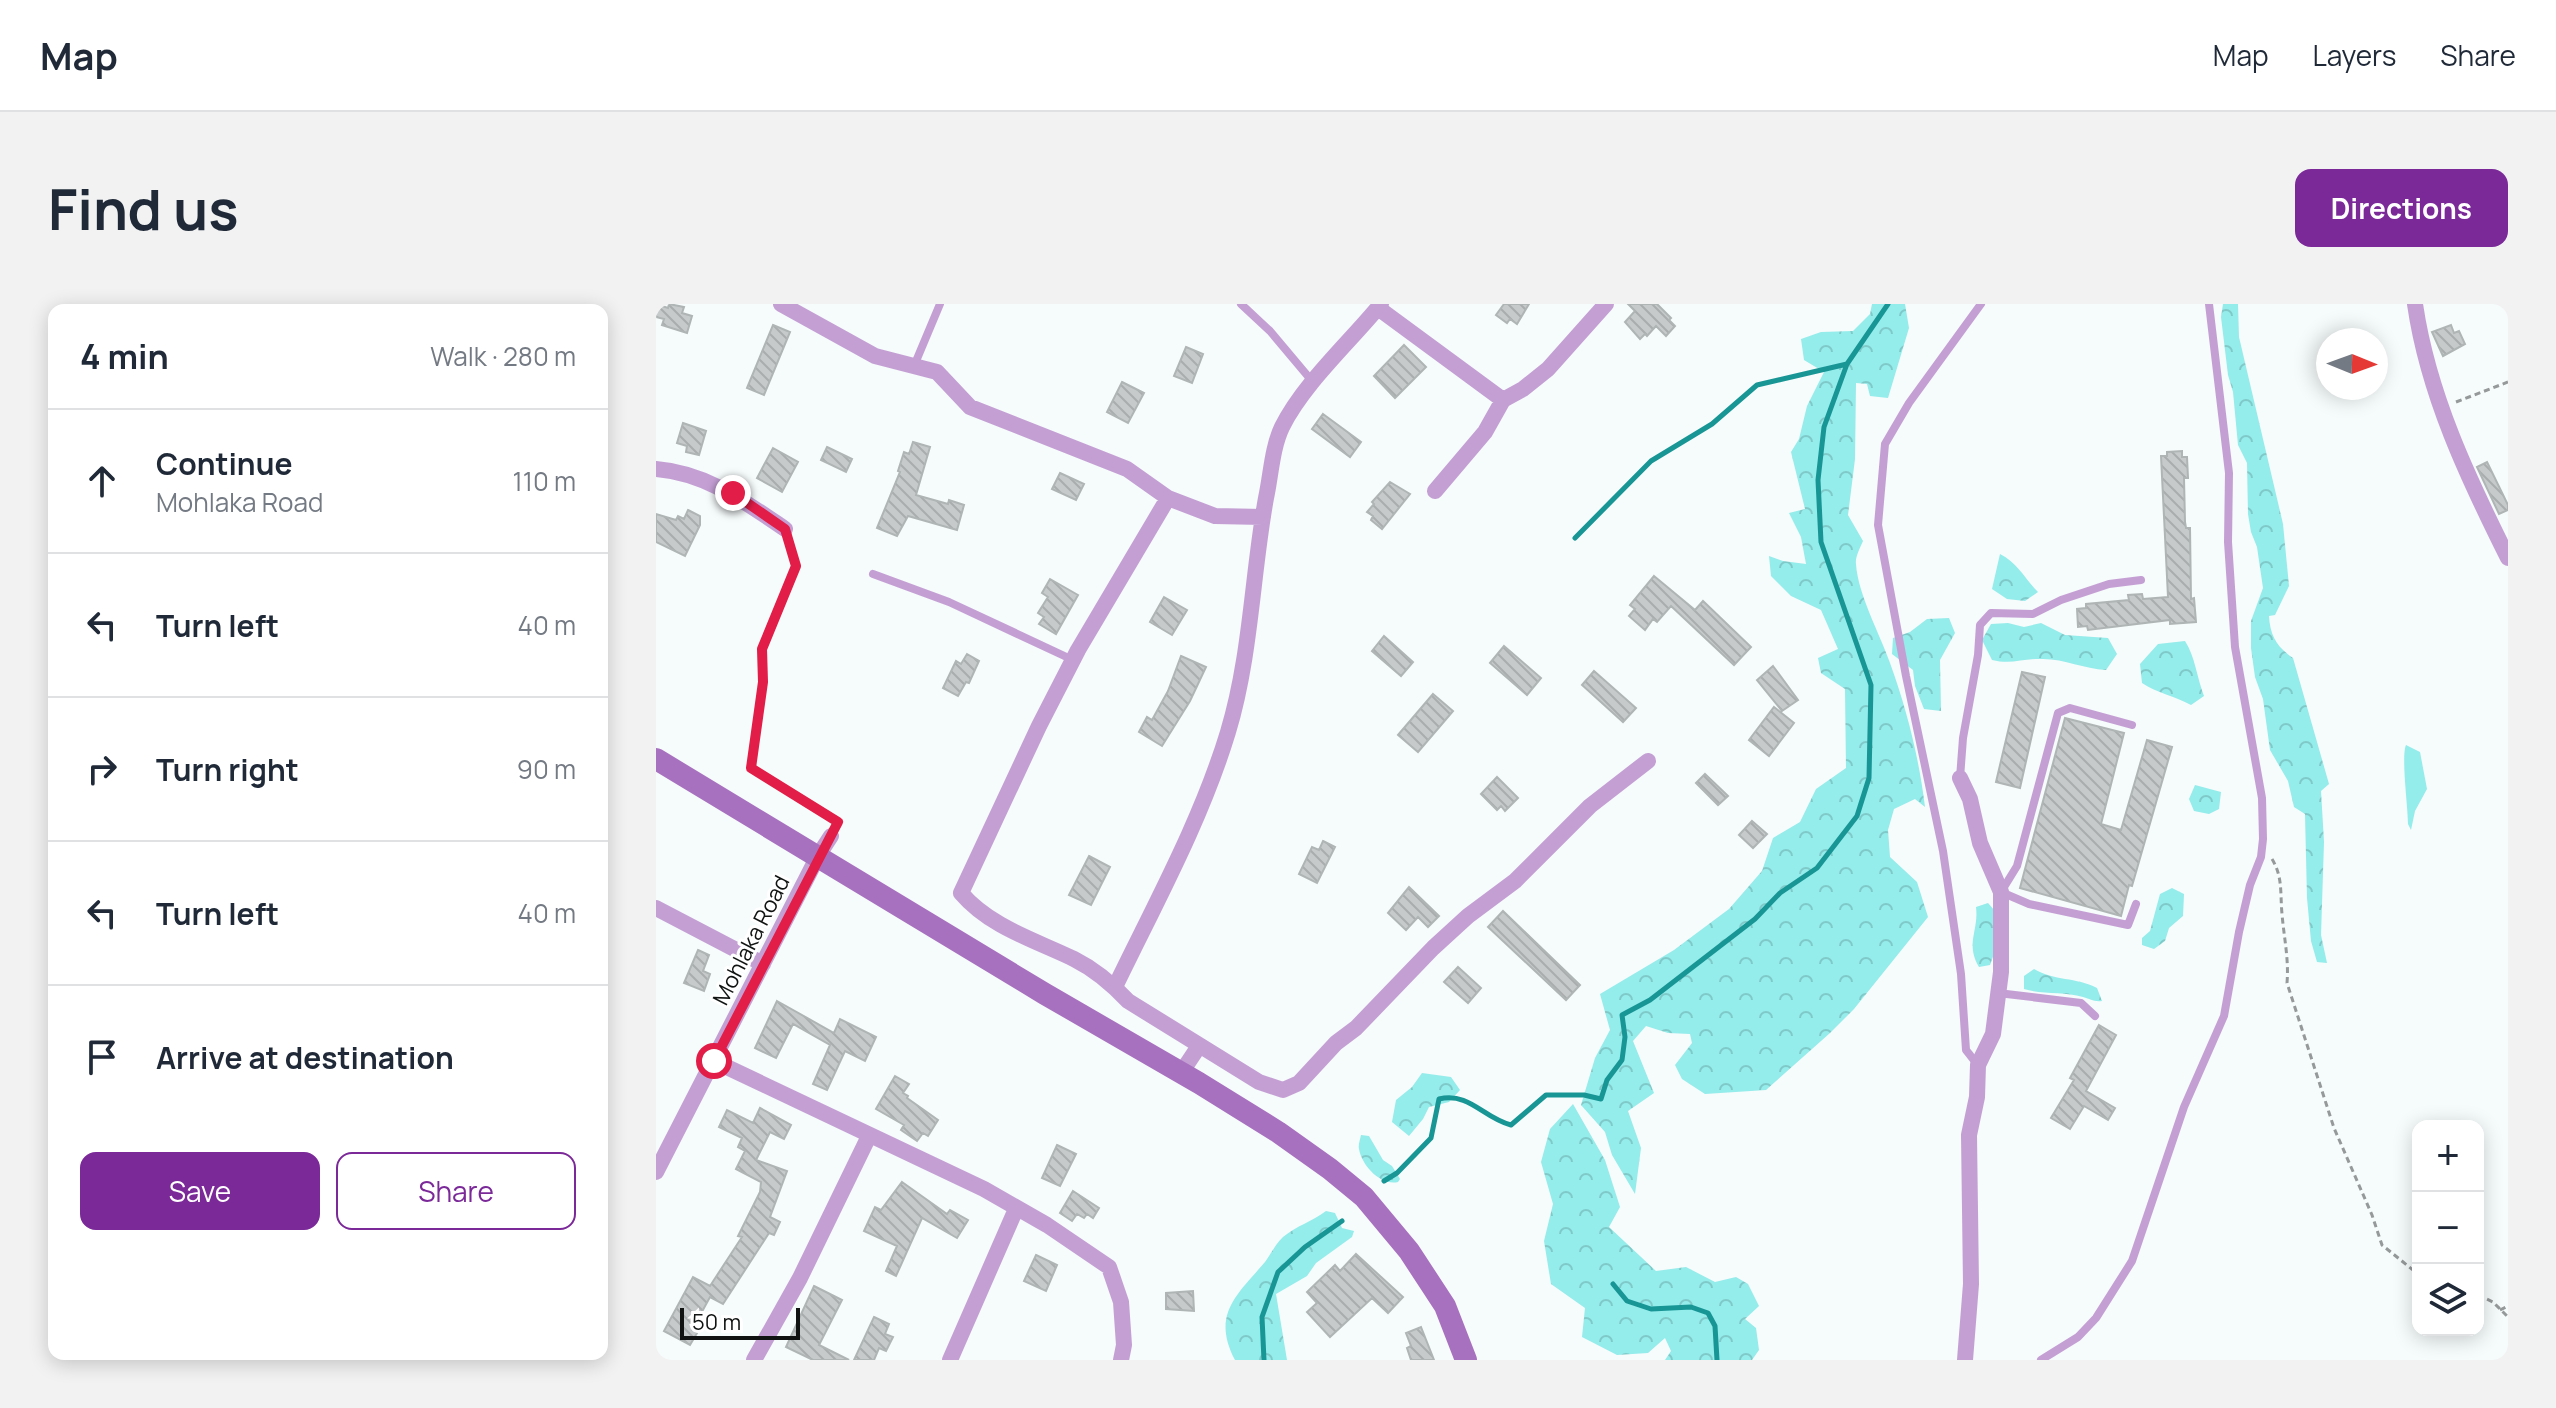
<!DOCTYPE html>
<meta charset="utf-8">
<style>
body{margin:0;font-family:Manrope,sans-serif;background:#f2f2f3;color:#1f2937}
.controls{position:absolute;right:24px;bottom:24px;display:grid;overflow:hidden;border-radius:16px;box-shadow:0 4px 20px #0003}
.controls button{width:72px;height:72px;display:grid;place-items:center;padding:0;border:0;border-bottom:2px solid #e0e1e3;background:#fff;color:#1f2937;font:40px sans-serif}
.compass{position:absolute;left:1660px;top:24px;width:72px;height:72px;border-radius:50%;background:#fff;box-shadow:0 4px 20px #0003;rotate:91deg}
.scale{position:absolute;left:24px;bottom:20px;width:120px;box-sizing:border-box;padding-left:8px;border:4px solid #111313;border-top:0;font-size:22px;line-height:28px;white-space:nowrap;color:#111313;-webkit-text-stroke:6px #fff;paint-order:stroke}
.stop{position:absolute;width:24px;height:24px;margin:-18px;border:6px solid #e11d48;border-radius:50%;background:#fff}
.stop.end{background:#e11d48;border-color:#fff;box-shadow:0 2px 8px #0008}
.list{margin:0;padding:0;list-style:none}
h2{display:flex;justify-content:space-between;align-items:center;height:104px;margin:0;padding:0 32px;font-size:34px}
h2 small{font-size:26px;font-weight:400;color:#747a83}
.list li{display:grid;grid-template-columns:52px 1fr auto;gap:24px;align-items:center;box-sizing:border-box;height:144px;padding:0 32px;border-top:2px solid #e0e1e3}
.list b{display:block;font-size:30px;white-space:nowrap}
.list p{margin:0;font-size:26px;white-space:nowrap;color:#747a83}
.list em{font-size:26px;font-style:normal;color:#747a83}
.actions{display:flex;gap:16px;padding:24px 32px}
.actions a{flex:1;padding:18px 0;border:2px solid #7b2999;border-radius:16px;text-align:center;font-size:28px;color:#7b2999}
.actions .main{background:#7b2999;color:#fff}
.icon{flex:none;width:44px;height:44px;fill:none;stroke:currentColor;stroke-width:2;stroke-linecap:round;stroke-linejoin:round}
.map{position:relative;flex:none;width:1852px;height:1056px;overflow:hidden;border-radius:16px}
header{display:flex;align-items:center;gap:48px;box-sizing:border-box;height:112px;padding:0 40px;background:#fff;border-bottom:2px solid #e0e1e3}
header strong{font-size:38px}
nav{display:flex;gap:44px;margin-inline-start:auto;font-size:28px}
.intro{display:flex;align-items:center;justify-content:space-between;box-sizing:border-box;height:192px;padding:0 48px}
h1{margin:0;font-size:56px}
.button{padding:20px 36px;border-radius:16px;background:#7b2999;color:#fff;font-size:28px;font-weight:700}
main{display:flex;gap:48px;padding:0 48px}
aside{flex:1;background:#fff;border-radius:16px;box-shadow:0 4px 20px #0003}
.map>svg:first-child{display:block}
</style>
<header>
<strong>Map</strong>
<nav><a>Map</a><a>Layers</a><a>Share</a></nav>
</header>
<div class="intro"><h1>Find us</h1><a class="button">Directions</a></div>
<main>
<aside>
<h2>4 min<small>Walk · 280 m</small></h2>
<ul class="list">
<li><svg class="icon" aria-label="ahead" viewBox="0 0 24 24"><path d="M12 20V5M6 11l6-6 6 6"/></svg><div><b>Continue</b><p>Mohlaka Road</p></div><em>110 m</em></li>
<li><svg class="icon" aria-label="left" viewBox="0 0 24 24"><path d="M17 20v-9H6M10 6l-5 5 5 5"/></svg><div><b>Turn left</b></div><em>40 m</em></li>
<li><svg class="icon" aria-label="right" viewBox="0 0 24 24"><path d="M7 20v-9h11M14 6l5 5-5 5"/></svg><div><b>Turn right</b></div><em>90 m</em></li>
<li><svg class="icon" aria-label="left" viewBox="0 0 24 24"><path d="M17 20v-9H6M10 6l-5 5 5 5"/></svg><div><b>Turn left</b></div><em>40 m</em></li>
<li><svg class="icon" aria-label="arrive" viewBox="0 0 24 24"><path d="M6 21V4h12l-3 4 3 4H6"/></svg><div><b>Arrive at destination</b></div></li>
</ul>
<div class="actions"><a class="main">Save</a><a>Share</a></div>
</aside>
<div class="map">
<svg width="1852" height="1056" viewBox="0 0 1852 1056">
<defs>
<pattern id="forest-crowns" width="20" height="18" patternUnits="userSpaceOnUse" patternTransform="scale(2)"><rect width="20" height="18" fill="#94eceb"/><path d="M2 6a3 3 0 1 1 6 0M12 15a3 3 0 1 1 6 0" fill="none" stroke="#7fcac9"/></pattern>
<pattern id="building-back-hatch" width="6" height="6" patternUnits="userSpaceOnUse" patternTransform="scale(2)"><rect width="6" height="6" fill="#c6caca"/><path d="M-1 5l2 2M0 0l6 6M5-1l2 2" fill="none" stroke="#a9adad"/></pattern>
</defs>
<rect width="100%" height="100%" fill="#f6fbfb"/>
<!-- green -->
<path fill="#94eceb" d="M 1750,441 L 1764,448 L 1771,485 L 1759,507 L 1755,526 L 1752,520 C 1752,502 1745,453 1750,441 Z"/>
<!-- forest -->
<path fill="url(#forest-crowns)" d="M 1216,0 L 1249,0 L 1253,24 L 1232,94 L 1214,92 L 1211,80 L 1200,79 L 1199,155 L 1192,211 L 1207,237 C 1204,244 1199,253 1200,260 C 1202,291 1224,330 1234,359 C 1251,406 1263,454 1269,503 L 1259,495 L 1238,505 L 1232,526 L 1234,553 L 1261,578 L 1272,613 L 1198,705 L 1174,729 L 1110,786 L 1049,790 L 1026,775 L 1019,761 L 1036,739 L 1034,730 L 1012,729 L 990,722 L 977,737 L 998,789 L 972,807 L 985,844 L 979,890 L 956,851 L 949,828 L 925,801 L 939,754 L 954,726 L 944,690 L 1018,646 L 1073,605 L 1106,567 L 1117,534 L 1144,518 L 1160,485 L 1190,464 L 1189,385 L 1165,369 L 1162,354 L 1182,345 L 1165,306 L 1135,292 L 1115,272 L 1113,252 L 1127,257 L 1150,260 L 1145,233 L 1133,209 L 1149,205 L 1135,148 L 1143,135 L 1151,102 L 1168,68 L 1148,56 L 1145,35 L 1165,28 L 1197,27 L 1214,10 Z
M 1567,0 L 1582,0 L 1583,33 L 1627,220 L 1633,282 L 1619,311 L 1613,312 C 1614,332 1621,343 1637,354 L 1673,480 L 1665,487 L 1668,538 L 1665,631 L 1671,659 L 1661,658 L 1655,637 L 1651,594 L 1649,510 L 1638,503 L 1632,477 L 1614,446 L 1607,395 L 1599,373 L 1595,344 L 1595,317 L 1607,284 L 1601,243 L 1595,228 L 1592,210 L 1591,159 L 1582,141 L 1577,88 L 1572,71 L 1565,13 Z
M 1344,250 C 1362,259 1368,274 1382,288 L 1369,297 L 1351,295 L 1336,285 Z
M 1293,314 L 1299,329 L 1284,356 L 1285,407 L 1268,405 L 1259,382 L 1257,366 L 1236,350 L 1237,334 L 1254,328 L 1271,315 Z
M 1352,319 L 1368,323 L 1385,319 L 1409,331 L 1452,334 L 1461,350 L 1450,366 C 1428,365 1409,355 1387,355 C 1368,354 1356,361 1336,356 L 1326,336 L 1335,320 Z
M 1529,337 C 1539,352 1541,374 1548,392 L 1535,401 C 1519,392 1501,389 1486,379 L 1484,360 L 1502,340 Z
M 1539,481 L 1565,488 L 1563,505 L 1553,510 L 1538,507 L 1533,495 Z
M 1516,584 L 1528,590 L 1527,612 L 1513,624 L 1509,637 L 1498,645 L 1486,641 L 1486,634 L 1494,627 L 1504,590 Z
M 1332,599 L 1339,607 L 1338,650 L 1334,661 L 1323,663 C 1309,639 1323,627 1320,603 Z
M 1378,665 C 1398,677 1420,673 1441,684 L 1446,697 C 1437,698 1435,695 1427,693 C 1408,687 1388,691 1368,685 L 1368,672 Z
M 766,769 L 795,773 L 804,786 L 793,798 L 773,803 L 767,815 L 753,832 L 736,818 L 740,796 L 756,783 Z
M 917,800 L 949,856 L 964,903 L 953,923 L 1000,967 L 1030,963 L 1059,978 L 1080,973 L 1092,980 L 1103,1002 L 1089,1015 L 1100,1024 L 1103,1046 L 1096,1056 L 1009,1056 L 1015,1047 L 1009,1034 L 992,1049 L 961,1051 L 926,1033 L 929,1004 L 895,980 L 888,937 L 897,900 L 885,858 L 894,825 Z
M 705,831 L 713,832 L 727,856 L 736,862 L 744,875 L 742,878 C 725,882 706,862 703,845 C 702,841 704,836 705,831 Z
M 670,907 L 679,909 L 686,924 L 698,927 L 696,933 L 660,959 L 651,972 L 620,990 L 631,1056 L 579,1056 C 555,1010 581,991 609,958 C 615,950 620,939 627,933 C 640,922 657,917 670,907 Z"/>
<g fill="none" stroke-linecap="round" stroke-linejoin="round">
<!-- stream -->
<path stroke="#189595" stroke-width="5" d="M 919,234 L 995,157 L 1056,120 L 1101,81 L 1191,60
M 728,877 L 741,869 L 775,834 L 783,795 C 814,788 827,814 855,821 L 890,791 L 928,791 L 945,795 L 951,776 L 966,756 L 969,733 L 966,711 L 994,696 L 1099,615 L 1124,589 L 1161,564 L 1201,512 L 1213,474 L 1215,381 L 1165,238 L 1162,176 L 1168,123 L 1191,60 L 1232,0
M 957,980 L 971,997 L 995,1005 L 1035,1003 L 1052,1009 L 1059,1022 L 1061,1056
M 608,1056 L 606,1013 L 622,968 L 649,943 L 686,917"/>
</g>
<!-- building -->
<path fill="url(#building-back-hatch)" stroke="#afb4b4" stroke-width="2" d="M 0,0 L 12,4 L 13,0 L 28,3 L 26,9 L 36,12 L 31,29 L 6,21 L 8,15 L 0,13 Z
M 848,0 L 873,0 L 861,20 L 854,15 L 851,19 L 840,11 Z
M 972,0 L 1001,0 L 1015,14 L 1013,16 L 1019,22 L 1010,32 L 1000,22 L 991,32 L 989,30 L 984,35 L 969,18 L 979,7 Z
M 117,21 L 134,28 L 108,91 L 91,84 Z
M 1795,21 L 1798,29 L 1803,27 L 1809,40 L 1787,52 L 1776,28 Z
M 748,41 L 770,63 L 739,94 L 718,72 Z
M 530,43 L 547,50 L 536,79 L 518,72 Z
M 466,78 L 488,89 L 472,119 L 451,108 Z
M 667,110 L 705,138 L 694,153 L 656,125 Z
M 27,119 L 50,127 L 43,151 L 30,148 L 31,142 L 21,139 Z
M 257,138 L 274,143 L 260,191 L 292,200 L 293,196 L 308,201 L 301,226 L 252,212 L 241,232 L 221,224 L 244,168 L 242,167 L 248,148 L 253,150 Z
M 171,143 L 196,155 L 190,168 L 165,156 Z
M 117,144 L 142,158 L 126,188 L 101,174 Z
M 1526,147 L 1526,153 L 1531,153 L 1532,174 L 1528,174 L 1529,218 L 1530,224 L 1534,224 L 1535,295 L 1538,294 L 1540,318 L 1514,320 L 1514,316 L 1432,326 L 1431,322 L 1422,323 L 1421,305 L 1430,304 L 1430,300 L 1473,296 L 1472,291 L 1486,290 L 1487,295 L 1512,293 L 1505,152 L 1511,152 L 1511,148 Z
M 1831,158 L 1852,201 L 1852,206 L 1843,210 L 1821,163 Z
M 404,169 L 428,180 L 420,196 L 396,185 Z
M 734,178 L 754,190 L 726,225 L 715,216 L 717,212 L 711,208 L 718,200 L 716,198 Z
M 32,206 L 44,212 L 44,221 L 29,252 L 0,238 L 0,210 L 20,216 L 22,212 L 28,215 Z
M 998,272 L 1039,306 L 1047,297 L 1095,343 L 1078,361 L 1015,302 L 1001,318 L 997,315 L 989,326 L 973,312 L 979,305 L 974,301 Z
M 394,275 L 422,291 L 400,330 L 383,320 L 388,313 L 382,309 L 392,293 L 386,289 Z
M 508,293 L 531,306 L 516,331 L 494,318 Z
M 728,332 L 757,358 L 745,372 L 716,347 Z
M 848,342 L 885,374 L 871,391 L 834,359 Z
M 311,350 L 323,357 L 313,379 L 310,378 L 302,392 L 287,384 L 300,357 L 305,360 Z
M 525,352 L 550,363 L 534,397 L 506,442 L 483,428 L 491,413 L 496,416 L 512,387 Z
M 1117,362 L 1142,396 L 1126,407 L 1101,376 Z
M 938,367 L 980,404 L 967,418 L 926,381 Z
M 1366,368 L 1389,373 L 1364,484 L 1340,478 Z
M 777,390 L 797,407 L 762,448 L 742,431 Z
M 1118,403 L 1138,419 L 1113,452 L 1093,436 Z
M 1409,414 L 1468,429 L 1445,520 L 1465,526 L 1491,436 L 1516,443 L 1476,582 L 1473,581 L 1465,612 L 1364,584 Z
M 1049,470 L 1072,492 L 1062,501 L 1040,479 Z
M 841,473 L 862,494 L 849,507 L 845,502 L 841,506 L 825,490 Z
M 1096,517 L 1111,530 L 1097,544 L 1083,531 Z
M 667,537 L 679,543 L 661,579 L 643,570 L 656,543 L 663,546 Z
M 433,552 L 454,563 L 435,601 L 413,591 Z
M 753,583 L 783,612 L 772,623 L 762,613 L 750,626 L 732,609 Z
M 847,607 L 924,681 L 910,696 L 832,623 Z
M 42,646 L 53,651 L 47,667 L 54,670 L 48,687 L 28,679 Z
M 802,663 L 825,684 L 812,699 L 788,678 Z
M 121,697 L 178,729 L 184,715 L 220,733 L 209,757 L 189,747 L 171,786 L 157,780 L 174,741 L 137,720 L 120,754 L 99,744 Z
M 1443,721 L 1460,731 L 1430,787 L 1459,804 L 1452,816 L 1428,802 L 1414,825 L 1395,814 L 1418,776 L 1414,774 Z
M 239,772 L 253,780 L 247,789 L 252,792 L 251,794 L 282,816 L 272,832 L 267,829 L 261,837 L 245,826 L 248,821 L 220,805 Z
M 104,804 L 135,821 L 128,835 L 114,828 L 100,856 L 131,867 L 114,913 L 124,918 L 118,931 L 113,929 L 67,1000 L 54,993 L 36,1026 L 41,1029 L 34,1041 L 8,1027 L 37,973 L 54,982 L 86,933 L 82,932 L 104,888 L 105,878 L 80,865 L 89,847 L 82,843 L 86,834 L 63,823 L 71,806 L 97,819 Z
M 401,841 L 420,850 L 404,882 L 386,874 Z
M 246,878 L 291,910 L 294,906 L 312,916 L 301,934 L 266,914 L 240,972 L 230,967 L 241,942 L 208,927 L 219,903 L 225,906 Z
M 417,887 L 443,904 L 437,914 L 431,910 L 428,914 L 421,910 L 416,917 L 404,909 Z
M 700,950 L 747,993 L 732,1009 L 716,994 L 674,1033 L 651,1008 L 661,999 L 651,988 L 679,961 L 684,967 Z
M 380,951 L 401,961 L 390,987 L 368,977 Z
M 158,982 L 186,996 L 163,1041 L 193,1056 L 157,1056 L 130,1043 Z
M 537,987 L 538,1007 L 510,1005 L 510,989 Z
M 218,1013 L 233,1020 L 229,1030 L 237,1033 L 230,1047 L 223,1044 L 218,1056 L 198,1056 Z
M 765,1023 L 778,1056 L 755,1056 L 751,1044 L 755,1042 L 750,1029 Z"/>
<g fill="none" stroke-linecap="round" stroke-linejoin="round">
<!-- path -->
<path stroke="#959999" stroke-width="3" stroke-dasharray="6 4" stroke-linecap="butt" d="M 1800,98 L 1852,78
M 133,240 L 140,262 L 106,345 L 107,378 L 95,464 L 179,517
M 1616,555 C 1627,573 1624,589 1626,610 C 1628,634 1633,655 1631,679 L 1678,824 L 1716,911 L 1726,941 L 1762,970
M 1822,991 L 1837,998 L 1852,1013
M 1844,1006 L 1852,1002"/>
<!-- service -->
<path stroke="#c49fd4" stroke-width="8" d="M 585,0 L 614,27 L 656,77
M 258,62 L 284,0
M 217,270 L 293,298 L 417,356
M 1476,421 L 1414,404 L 1402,409 L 1361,562 L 1345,588 L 1373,600 L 1472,621 L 1480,600
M 1304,474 L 1307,434 L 1322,351 L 1324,321 L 1335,309 L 1377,310 L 1405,296 L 1453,280 L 1485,276
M 1342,689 L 1425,699 L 1439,712
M 1321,760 L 1310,746 L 1305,670 L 1287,547 L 1250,372 L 1222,221 L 1229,140 L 1253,99 L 1325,0
M 1385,1056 L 1422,1033 L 1440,1014 L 1476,957 L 1528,803 L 1568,712 L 1583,628 L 1594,581 L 1605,553 L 1607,535 L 1606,494 L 1579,343 L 1572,238 L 1573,169 L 1553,0"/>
<!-- minor -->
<path stroke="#c49fd4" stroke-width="16" d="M 125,0 L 219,52 L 281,68 L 314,103 L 471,165 L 512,194 L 559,212 L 607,213
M 1759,0 C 1772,90 1812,174 1852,254
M 722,4 L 847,96
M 0,165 C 50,169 88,197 129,225
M 779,187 L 829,128 L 847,96 L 867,85 L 892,65 L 950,0
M 512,194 L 422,346 L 383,422 L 305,589 C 334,623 379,636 418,655 C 438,665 457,681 472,697 L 603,778 L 627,786 L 643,779 L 680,739 L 700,724 L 777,644 L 812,612 L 859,577 L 934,502 L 992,457
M 1304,474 L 1314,495 L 1324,539 L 1345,588 L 1345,668 L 1337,730 L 1322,761 L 1321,793 L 1313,831 L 1315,980 L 1309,1056
M 0,604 L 107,660
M 459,683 C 499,600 545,517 572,428 C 595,352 596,271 610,194 C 615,171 616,144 626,123 C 648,79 694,38 725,0
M 58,757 L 328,885 L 391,921 L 453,963 L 465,998 L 468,1041 L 465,1056
M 525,769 L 543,742
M 0,868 L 162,552 L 175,532
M 98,1056 L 144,974 L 213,832
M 294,1056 L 360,905"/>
<!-- secondary -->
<path stroke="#a871bf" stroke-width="22" d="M 0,455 L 389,690 L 543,779 L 622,828 L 674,865 L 708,893 L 753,947 L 789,1002 L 810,1056"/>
</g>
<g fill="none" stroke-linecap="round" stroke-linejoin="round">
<!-- route -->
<path stroke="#e11d48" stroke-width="10" d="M 58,757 L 182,518 L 95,464 L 107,378 L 106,345 L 140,262 L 129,225 L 77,189"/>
</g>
<g text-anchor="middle" stroke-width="6" stroke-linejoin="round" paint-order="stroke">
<!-- street labels -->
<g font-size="22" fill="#111313" stroke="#fff">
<text transform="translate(95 636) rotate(-63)" y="8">Mohlaka Road</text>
</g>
</g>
</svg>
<div class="controls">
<button>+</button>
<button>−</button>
<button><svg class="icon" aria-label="layers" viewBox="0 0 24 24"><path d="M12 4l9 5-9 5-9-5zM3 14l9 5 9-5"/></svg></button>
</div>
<svg class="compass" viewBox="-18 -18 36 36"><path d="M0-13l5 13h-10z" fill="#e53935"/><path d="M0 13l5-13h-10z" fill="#747a83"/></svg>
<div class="scale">50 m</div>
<div class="stop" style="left:58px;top:757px"></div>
<div class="stop end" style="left:77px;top:189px"></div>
</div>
</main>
